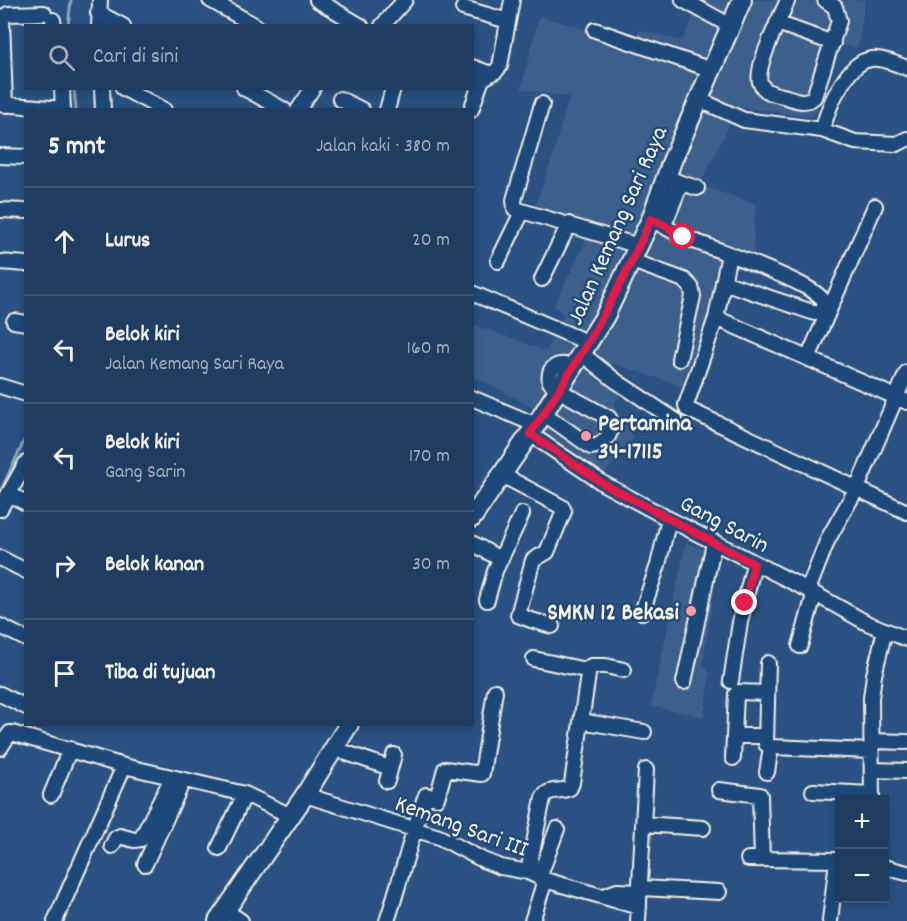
<!DOCTYPE html>
<html lang="id">
<meta charset="utf-8">
<style>
body{margin:0;font-family:Dekko,sans-serif;background:#2d486a;color:#f1f3f6}
.controls{position:absolute;right:18px;bottom:18px;display:grid;overflow:hidden;border-radius:0px;box-shadow:0 3px 9px #0003}
.controls button{width:54px;height:54px;display:grid;place-items:center;padding:0;border:0;border-bottom:2px solid #3d5676;background:#203d61;color:#f1f3f6;font:30px sans-serif}
.stop{position:absolute;width:18px;height:18px;margin:-14px;border:4px solid #e11d48;border-radius:50%;background:#fff}
.stop.end{background:#e11d48;border-color:#fff;box-shadow:0 2px 6px #0008}
.list{margin:0;padding:0;list-style:none}
h2{display:flex;justify-content:space-between;align-items:center;height:78px;margin:0;padding:0 24px;font-size:26px}
h2 small{font-size:20px;font-weight:400;color:#a2aebd}
.list li{display:grid;grid-template-columns:39px 1fr auto;gap:18px;align-items:center;box-sizing:border-box;height:108px;padding:0 24px;border-top:2px solid #3d5676}
.list b{display:block;font-size:22px;white-space:nowrap}
.list p{margin:0;font-size:20px;white-space:nowrap;color:#a2aebd}
.list em{font-size:20px;font-style:normal;color:#a2aebd}
.icon{flex:none;width:33px;height:33px;fill:none;stroke:currentColor;stroke-width:2;stroke-linecap:round;stroke-linejoin:round}
.map{position:relative;flex:none;width:907px;height:921px;overflow:hidden}
.search{position:absolute;background:#203d61;box-shadow:0 3px 9px #0003;left:24px;top:24px;width:450px;height:66px;display:flex;align-items:center;gap:15px;box-sizing:border-box;padding:0 21px;border-radius:0px;color:#a2aebd;font-size:22px}
.panel{position:absolute;background:#203d61;box-shadow:0 3px 9px #0003;left:24px;top:108px;width:450px;height:618px;border-radius:0px}
.map>svg:first-child{display:block}
</style>
<div class="map">
<svg width="907" height="921" viewBox="0 0 907 921">
<rect width="100%" height="100%" fill="#2a5181"/>
<filter id="ink" filterUnits="userSpaceOnUse"><feTurbulence type="fractalNoise" baseFrequency=".0167" numOctaves="2"/><feDisplacementMap in="SourceGraphic" scale="12" xChannelSelector="R" yChannelSelector="G"/><feConvolveMatrix kernelMatrix="1 2 1 2 8 2 1 2 1" color-interpolation-filters="sRGB"/></filter>
<g filter="url(#ink)">
<!-- built -->
<path fill="#3d5e8c" d="M 701,0 L 865,0 L 858,47 L 842,45 L 813,117 L 738,107 L 700,185 L 755,204 L 753,252 L 724,259 L 690,389 L 612,363 L 608,378 L 622,389 L 614,406 L 634,438 L 597,483 L 519,434 L 536,409 L 489,384 L 473,377 L 472,324 L 546,351 L 564,314 L 554,306 L 590,233 L 533,213 L 552,158 L 569,97 L 521,89 L 539,16 L 634,43 L 639,30 L 682,41 Z
M 686,542 L 719,557 L 703,664 L 710,673 L 704,717 L 651,706 Z"/>
<g fill="none" stroke-linecap="round" stroke-linejoin="round">
<!-- stream -->
<path stroke="#8ba7be" stroke-width="3" d="M 68,26 L 71,0
M 74,88 L 76,110
M 0,492 L 26,437"/>
<defs>
<path id="minor" d="M 210,0 L 256,26
M 317,0 L 361,26
M 683,0 L 731,26
M 787,2 C 780,18 755,67 760,82 C 763,92 774,94 783,96 C 794,99 804,105 814,97 L 839,21 L 835,7 L 825,0
M 463,8 L 508,21
M 98,13 L 123,26
M 53,20 L 54,26
M 777,23 L 833,43
M 99,26 L 100,0
M 382,26 L 405,0
M 595,30 L 712,70
M 472,67 L 491,74
M 62,88 L 63,110
M 102,88 L 103,110
M 123,88 L 164,110
M 244,88 L 284,110
M 340,99 L 362,110
M 700,100 L 744,120 L 822,130 L 855,142 L 897,144 L 907,139
M 0,104 L 63,109
M 542,104 L 514,200 L 515,209 L 639,246
M 5,105 L 2,18 L 8,14 L 44,13
M 298,110 L 313,88
M 387,110 L 393,88
M 471,110 L 482,79 L 496,71 L 500,66 L 512,0
M 822,130 C 829,108 832,98 845,79 C 864,51 879,57 907,68
M 0,156 L 26,157
M 681,183 L 697,188
M 0,210 L 26,211
M 651,219 L 683,237 L 729,254 L 716,318 L 686,405 L 687,409 L 907,512
M 664,225 L 681,183 L 666,177
M 498,261 L 522,212
M 632,261 L 684,280 L 691,287 L 693,296 L 679,359
M 0,262 L 26,264
M 542,279 L 569,224
M 723,282 L 815,313 L 822,311 L 825,304 C 823,288 746,261 729,254
M 472,293 L 589,343
M 716,318 L 907,402
M 14,321 L 26,323
M 582,354 L 616,381 L 675,420
M 808,358 L 875,206
M 0,386 L 26,394
M 472,398 L 536,425
M 543,413 L 591,447 C 603,446 611,435 612,424 L 609,418 L 558,390 L 550,382 C 547,365 560,362 574,367
M 530,434 L 604,484 L 669,519 L 808,590 L 867,623 L 907,639
M 502,475 L 562,507 L 564,511 L 547,552 L 533,560 L 518,615 L 531,620 L 552,626
M 9,494 L 26,503
M 0,509 L 26,463
M 472,543 L 500,559
M 0,558 L 26,571
M 808,590 L 828,539 L 857,488 L 907,372
M 487,600 L 495,571 L 522,514
M 642,612 L 658,565 L 669,519
M 0,626 L 26,639
M 800,646 L 814,595
M 768,663 L 766,744 L 771,747 L 871,751
M 586,670 L 591,666 L 606,666 L 624,670
M 731,681 L 740,622 L 754,564
M 684,682 L 714,543
M 0,694 L 26,707
M 581,721 L 644,732
M 734,736 L 765,736
M 872,741 L 907,742
M 0,748 L 10,733 L 12,733 L 124,766 L 245,794 L 291,816
M 335,749 L 390,768
M 733,758 L 736,694 L 739,692 L 766,693
M 872,770 L 907,771
M 767,772 L 771,747
M 387,781 L 394,755
M 719,790 L 760,795 L 762,859
M 813,791 L 872,794
M 51,795 L 70,749
M 305,795 L 439,837 L 483,860 L 501,867 L 528,872 L 545,880 L 639,907
M 872,800 L 871,698 L 874,675 L 885,630
M 643,824 L 703,828
M 112,846 L 116,838 L 120,836 L 134,840 L 141,839 L 172,778
M 219,848 L 245,794
M 748,859 L 840,860
M 145,864 L 183,781
M 884,867 L 907,873
M 528,872 L 543,798 C 549,787 560,793 570,788 L 572,783 L 588,675 L 586,670 L 581,669 L 534,659
M 539,878 L 557,829
M 641,888 L 719,892
M 604,896 L 617,891 L 640,892
M 226,911 L 241,921
M 55,921 L 124,766
M 387,921 C 401,879 411,836 426,795 L 437,798 L 445,769 L 482,774 L 495,691
M 532,921 L 545,880
M 638,921 L 646,770
M 830,921 L 837,860"/>
<path id="major" d="M 472,518 L 536,425 L 605,316 L 651,219 L 672,161 L 742,0
M 218,921 L 305,795 L 349,724"/>
</defs>
<!-- minor casing -->
<use href="#minor" stroke="#f4f1e8" stroke-width="18"/>
<!-- major casing -->
<use href="#major" stroke="#f4f1e8" stroke-width="22"/>
<!-- minor -->
<use href="#minor" stroke="#1f4a7a" stroke-width="14"/>
<!-- major -->
<use href="#major" stroke="#1f4a7a" stroke-width="18"/>
</g>
</g>
<g fill="none" stroke-linecap="round" stroke-linejoin="round" filter="url(#ink)">
<!-- route -->
<path stroke="#e11d48" stroke-width="8" d="M 683,237 L 664,225 L 651,219 C 617,297 577,365 530,434 L 604,484 L 754,564 L 745,603"/>
</g>
<!-- markers -->
<g fill="#ff9aa2" stroke="#1f4a7a" stroke-width="2">
<circle cx="586" cy="436" r="6"/>
<circle cx="691" cy="611" r="6"/>
</g>
<g text-anchor="middle" stroke-width="5" stroke-linejoin="round" paint-order="stroke">
<!-- street labels -->
<g font-size="24" fill="#f4f1e8" stroke="#1f4a7a">
<text transform="translate(616 225) rotate(-66)" y="8">Jalan Kemang Sari Raya</text>
<text transform="translate(725 523) rotate(28)" y="8">Gang Sarin</text>
<text transform="translate(462 825) rotate(20)" y="8">Kemang Sari III</text>
</g>
<!-- poi labels -->
<g font-size="24" font-weight="bold" fill="#f4f1e8" stroke="#1f4a7a" text-anchor="start">
<text x="598" y="430">Pertamina<tspan x="598" dy="28">34-17115</tspan></text>
<text x="679" y="619" text-anchor="end">SMKN 12 Bekasi</text>
</g>
</g>
</svg>
<div class="controls">
<button>+</button>
<button>−</button>
</div>
<div class="stop" style="left:683px;top:237px"></div>
<div class="stop end" style="left:745px;top:603px"></div>
<div class="search"><svg class="icon" aria-label="search" viewBox="0 0 24 24"><circle cx="10" cy="10" r="6"/><path d="M15 15l6 6"/></svg>Cari di sini</div>
<section class="panel">
<h2>5 mnt<small>Jalan kaki · 380 m</small></h2>
<ul class="list">
<li><svg class="icon" aria-label="ahead" viewBox="0 0 24 24"><path d="M12 20V5M6 11l6-6 6 6"/></svg><div><b>Lurus</b></div><em>20 m</em></li>
<li><svg class="icon" aria-label="left" viewBox="0 0 24 24"><path d="M17 20v-9H6M10 6l-5 5 5 5"/></svg><div><b>Belok kiri</b><p>Jalan Kemang Sari Raya</p></div><em>160 m</em></li>
<li><svg class="icon" aria-label="left" viewBox="0 0 24 24"><path d="M17 20v-9H6M10 6l-5 5 5 5"/></svg><div><b>Belok kiri</b><p>Gang Sarin</p></div><em>170 m</em></li>
<li><svg class="icon" aria-label="right" viewBox="0 0 24 24"><path d="M7 20v-9h11M14 6l5 5-5 5"/></svg><div><b>Belok kanan</b></div><em>30 m</em></li>
<li><svg class="icon" aria-label="arrive" viewBox="0 0 24 24"><path d="M6 21V4h12l-3 4 3 4H6"/></svg><div><b>Tiba di tujuan</b></div></li>
</ul>
</section>
</div>
